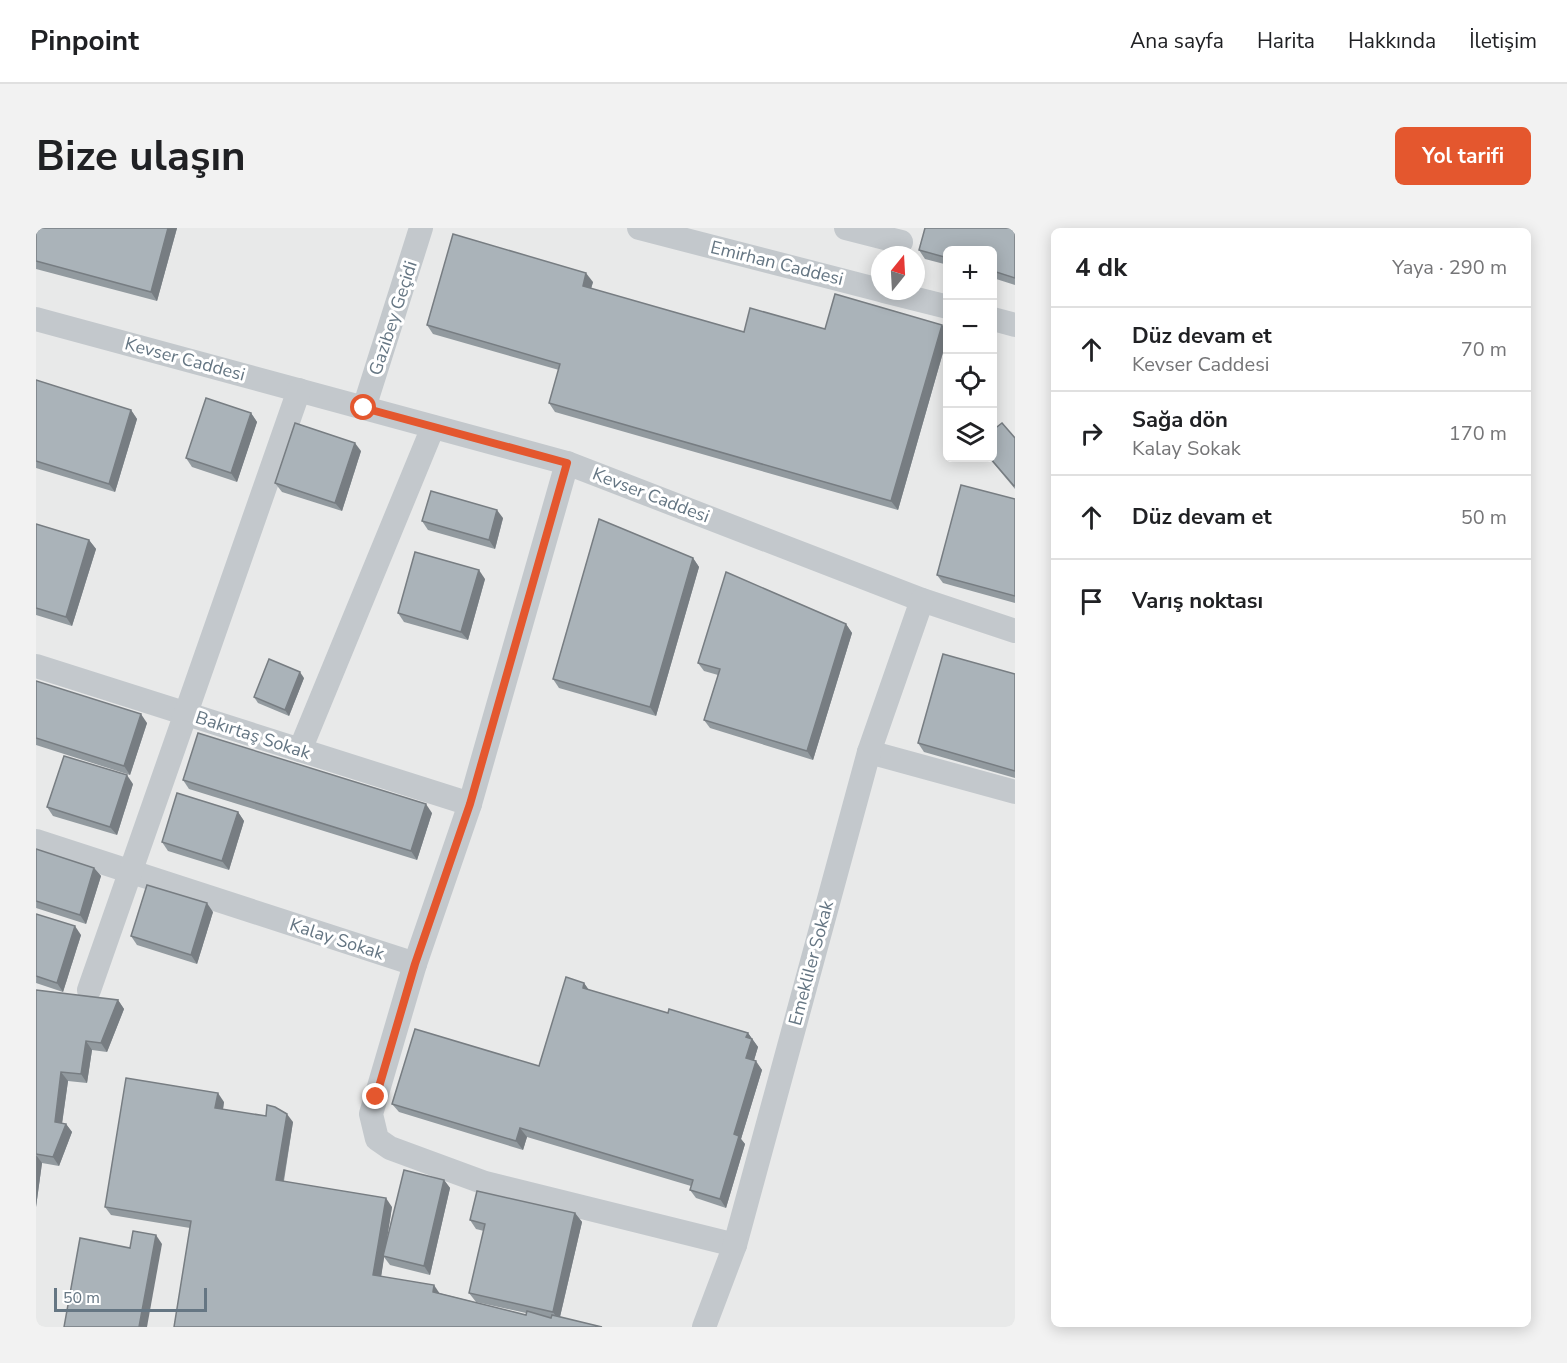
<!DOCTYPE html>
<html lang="tr">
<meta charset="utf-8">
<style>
body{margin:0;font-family:"Nunito Sans",sans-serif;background:#f2f2f2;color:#202124}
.controls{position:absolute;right:18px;top:18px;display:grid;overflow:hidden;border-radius:9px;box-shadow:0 3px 15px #0003}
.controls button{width:54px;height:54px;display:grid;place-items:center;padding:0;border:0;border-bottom:2px solid #e0e0e0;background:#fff;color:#202124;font:30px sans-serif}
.compass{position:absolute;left:835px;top:18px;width:54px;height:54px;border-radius:50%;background:#fff;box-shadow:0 3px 15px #0003;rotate:18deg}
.scale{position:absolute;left:18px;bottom:15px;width:153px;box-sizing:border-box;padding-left:6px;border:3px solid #657683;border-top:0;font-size:16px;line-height:21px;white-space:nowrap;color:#657683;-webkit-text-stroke:4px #fff;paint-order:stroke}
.stop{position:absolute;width:18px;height:18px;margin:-14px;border:4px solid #e4572e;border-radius:50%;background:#fff}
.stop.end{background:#e4572e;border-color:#fff;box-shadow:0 2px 6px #0008}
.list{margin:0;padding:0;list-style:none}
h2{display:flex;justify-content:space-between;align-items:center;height:78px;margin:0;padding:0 24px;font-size:26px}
h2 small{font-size:20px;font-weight:400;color:#757577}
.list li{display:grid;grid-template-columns:39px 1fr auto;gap:18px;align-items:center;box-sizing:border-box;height:84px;padding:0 24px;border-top:2px solid #e0e0e0}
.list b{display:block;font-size:22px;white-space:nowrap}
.list p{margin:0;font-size:20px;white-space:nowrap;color:#757577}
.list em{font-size:20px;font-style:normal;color:#757577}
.icon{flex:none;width:33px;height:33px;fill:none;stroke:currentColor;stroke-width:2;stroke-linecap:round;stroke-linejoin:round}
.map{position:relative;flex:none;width:979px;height:1099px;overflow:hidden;border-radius:9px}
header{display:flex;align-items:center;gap:36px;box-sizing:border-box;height:84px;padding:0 30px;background:#fff;border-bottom:2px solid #e0e0e0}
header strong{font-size:28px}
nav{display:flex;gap:33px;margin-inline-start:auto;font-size:21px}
.intro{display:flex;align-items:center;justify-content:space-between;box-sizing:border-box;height:144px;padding:0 36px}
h1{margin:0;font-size:42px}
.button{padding:15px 27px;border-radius:9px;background:#e4572e;color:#fff;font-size:21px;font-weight:700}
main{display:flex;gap:36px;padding:0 36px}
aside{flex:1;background:#fff;border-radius:9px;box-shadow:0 3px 15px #0003}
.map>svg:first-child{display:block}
.built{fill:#e8e9e9;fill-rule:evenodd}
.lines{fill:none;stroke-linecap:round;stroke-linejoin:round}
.street{stroke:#c3c8cc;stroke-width:24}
.wall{fill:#929a9f}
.shaded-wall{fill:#777d82}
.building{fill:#aab3b9;stroke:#777d82;stroke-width:1.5}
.route{stroke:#e4572e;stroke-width:8}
.labels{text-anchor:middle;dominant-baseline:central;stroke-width:6;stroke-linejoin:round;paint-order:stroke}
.street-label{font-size:18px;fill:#657683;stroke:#fff}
</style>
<header>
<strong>Pinpoint</strong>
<nav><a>Ana sayfa</a><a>Harita</a><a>Hakkında</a><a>İletişim</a></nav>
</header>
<div class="intro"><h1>Bize ulaşın</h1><a class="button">Yol tarifi</a></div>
<main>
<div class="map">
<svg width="979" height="1099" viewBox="0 0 979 1099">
<rect width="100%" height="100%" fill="#fafaf8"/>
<path class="built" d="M0,0H979V1099H0ZM912,22H957V230H912ZM844,27H880V63H844Z"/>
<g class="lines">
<g class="street">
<polyline points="603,0 844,62"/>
<polyline points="810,0 865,14"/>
<polyline points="848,63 912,79"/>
<polyline points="0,91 531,235 886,372 979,403"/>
<polyline points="957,91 979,97"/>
<polyline points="328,180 385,0"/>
<polyline points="531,235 434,576 379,736 335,886 341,911 354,920 449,955 699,1017"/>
<polyline points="0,438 434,576"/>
<polyline points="264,522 397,199"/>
<polyline points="833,524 979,564"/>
<polyline points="0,613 379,736"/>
<polyline points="53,762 263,162"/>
<polyline points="668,1099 699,1017 833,524 886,372"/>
</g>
</g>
<g class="wall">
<polygon points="0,0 141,0 121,73 0,41"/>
<polygon points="979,0 979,57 957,50 957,22 912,22 912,37 889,31 883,22"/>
<polygon points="557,54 555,61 708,104 906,97 912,105 912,107 862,282 519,184 513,175 523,142 397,106 391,97"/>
<polygon points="0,152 95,182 101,191 79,264 0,240"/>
<polygon points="215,185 221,194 201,254 156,239 150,230"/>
<polygon points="979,210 979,261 953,230 957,230"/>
<polygon points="325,223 306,283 246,264 239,255"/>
<polygon points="979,271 979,375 907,355 901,347"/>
<polygon points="467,290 459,321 392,302 386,293"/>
<polygon points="0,296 53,312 60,321 36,398 0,387"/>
<polygon points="657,330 663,339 620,488 523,460 517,451"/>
<polygon points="449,351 432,412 368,394 362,385"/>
<polygon points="810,396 816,405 777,532 674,500 668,492 682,447 668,443 662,435"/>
<polygon points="979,446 979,550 888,524 882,515"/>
<polygon points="268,450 253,488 222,475 218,469"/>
<polygon points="0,453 111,495 94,547 0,517"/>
<polygon points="147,552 396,585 381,632 153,561"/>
<polygon points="97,556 81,607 17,588 11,579"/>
<polygon points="202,584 208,593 193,642 132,623 126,614"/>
<polygon points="0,621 58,640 65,648 50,696 0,680"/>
<polygon points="177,684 161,736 101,717 95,708"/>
<polygon points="0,686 45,707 27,764 0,755"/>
<polygon points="548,755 553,762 632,785 712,805 722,819 718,832 726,842 705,911 709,916 690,980 660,970 654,962 655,958 491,909 487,922 363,884 356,876 503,838"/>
<polygon points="0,762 82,772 88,781 71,824 56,822 51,855 32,853 26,895 30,896 36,904 23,938 6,935 0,979"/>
<polygon points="188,874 187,881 257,894 248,953 356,979 349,1021 408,952 414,960 394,1047 354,1037 348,1029 345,1048 403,1065 490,1087 490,1085 440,1074 433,1065 448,1003 440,1001 434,992 539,985 546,994 524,1089 566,1099 138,1099 154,1000 75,987 69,979"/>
</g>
<g class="shaded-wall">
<polygon points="132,0 141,0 121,73 115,64"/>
<polygon points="550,45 557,54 553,67 547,58"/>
<polygon points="906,97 912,105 912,107 862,282 855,273"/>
<polygon points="95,182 101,191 79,264 73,256"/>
<polygon points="215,185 221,194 201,254 195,245"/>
<polygon points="319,215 325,223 306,283 299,275"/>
<polygon points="461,282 467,290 459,321 453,312"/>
<polygon points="53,312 60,321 36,398 30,389"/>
<polygon points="657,330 663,339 620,488 614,479"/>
<polygon points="443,342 449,351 432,412 425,404"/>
<polygon points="810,396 816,405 777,532 771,523"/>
<polygon points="264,444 268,450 253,488 249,482"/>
<polygon points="105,486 111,495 94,547 88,538"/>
<polygon points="91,547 97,556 81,607 74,599"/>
<polygon points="390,576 396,585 381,632 375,623"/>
<polygon points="202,584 208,593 193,642 186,633"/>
<polygon points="58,640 65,648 50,696 44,687"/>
<polygon points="171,675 177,684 161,736 155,727"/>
<polygon points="39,698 45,707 27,764 21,755"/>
<polygon points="548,755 554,764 547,760"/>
<polygon points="82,772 88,781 71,824 65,815"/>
<polygon points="712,805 722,819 716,839 710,830 710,809"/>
<polygon points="50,813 56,822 51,855 45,846"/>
<polygon points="720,833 726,842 705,911 709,916 690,980 684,971 698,906"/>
<polygon points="25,844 32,853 25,903 19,894"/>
<polygon points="182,865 188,874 186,888 179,880"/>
<polygon points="251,886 257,894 246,961 240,952"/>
<polygon points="30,896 36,904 23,938 17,929"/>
<polygon points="484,900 491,909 487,922 480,913"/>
<polygon points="0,927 6,935 0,979"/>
<polygon points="408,952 414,960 394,1047 388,1038"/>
<polygon points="350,970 356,979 344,1056 337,1047"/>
<polygon points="539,985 546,994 523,1093 517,1084"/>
<polygon points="120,1007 126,1016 111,1099 103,1099"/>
<polygon points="398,1057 404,1066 397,1064"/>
</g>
<g class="building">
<polygon points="0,0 132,0 115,64 0,33"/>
<polygon points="889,0 979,0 979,50 957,43 957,22 912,22 912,30 883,22"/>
<polygon points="417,6 550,45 547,58 708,104 714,80 789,101 799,66 906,97 855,273 513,175 524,136 391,97"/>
<polygon points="0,152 95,182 73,256 0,233"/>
<polygon points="170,170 215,185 195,245 150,230"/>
<polygon points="259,195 319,215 299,275 239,255"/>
<polygon points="966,195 979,210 979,257 978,258 954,230 957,230 957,202"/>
<polygon points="925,257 979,271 979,368 901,347"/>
<polygon points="395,263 461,282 453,312 386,293"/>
<polygon points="563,291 657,330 614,479 517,451"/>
<polygon points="0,296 53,312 30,389 0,380"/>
<polygon points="379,324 443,342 425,404 362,385"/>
<polygon points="690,344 810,396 771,523 668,492 684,441 662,435"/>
<polygon points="907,426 979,446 979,543 882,515"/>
<polygon points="233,431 264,444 249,482 218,469"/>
<polygon points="0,453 105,486 88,538 0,510"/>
<polygon points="162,505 390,576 375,623 147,552"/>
<polygon points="28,528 91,547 74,599 11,579"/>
<polygon points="141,565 202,584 186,633 126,614"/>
<polygon points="0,621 58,640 44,687 0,673"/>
<polygon points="111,657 171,675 155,727 95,708"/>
<polygon points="0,686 39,698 21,755 0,748"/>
<polygon points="530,749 548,755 547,760 632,785 633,781 712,805 710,809 716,811 710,830 720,833 698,906 703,908 684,971 654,962 657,952 484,900 480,913 356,876 379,801 503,838"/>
<polygon points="0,762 82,772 65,815 50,813 45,846 25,844 19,894 30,896 17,929 0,926"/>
<polygon points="90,850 182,865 179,880 230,888 231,877 239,879 251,886 240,952 350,970 337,1047 398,1057 397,1064 490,1087 491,1083 515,1090 516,1087 566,1099 138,1099 155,993 69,979"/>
<polygon points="368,942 408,952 388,1038 347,1028"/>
<polygon points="441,963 539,985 517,1084 433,1065 449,996 434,992"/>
<polygon points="97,1003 120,1007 103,1099 28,1099 44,1010 94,1020"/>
</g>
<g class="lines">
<polyline class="route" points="328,180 531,235 434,576 379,736 340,869"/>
</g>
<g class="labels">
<g class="street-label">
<text transform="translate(741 35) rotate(14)">Emirhan Caddesi</text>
<text transform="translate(357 90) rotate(-72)">Gazibey Geçidi</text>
<text transform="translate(149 131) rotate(15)">Kevser Caddesi</text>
<text transform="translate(615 267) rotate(21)">Kevser Caddesi</text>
<text transform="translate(217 507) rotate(18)">Bakırtaş Sokak</text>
<text transform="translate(301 711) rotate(18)">Kalay Sokak</text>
<text transform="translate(775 735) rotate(-75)">Emekliler Sokak</text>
</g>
</g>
</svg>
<div class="controls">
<button>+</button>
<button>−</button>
<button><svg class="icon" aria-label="locate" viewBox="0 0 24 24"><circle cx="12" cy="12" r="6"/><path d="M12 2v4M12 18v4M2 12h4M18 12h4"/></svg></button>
<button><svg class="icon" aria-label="layers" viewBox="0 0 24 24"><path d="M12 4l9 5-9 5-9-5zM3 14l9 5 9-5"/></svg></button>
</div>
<svg class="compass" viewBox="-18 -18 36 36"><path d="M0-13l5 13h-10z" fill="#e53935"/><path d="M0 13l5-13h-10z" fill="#757577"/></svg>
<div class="scale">50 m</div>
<div class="stop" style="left:328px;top:180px"></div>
<div class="stop end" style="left:340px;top:869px"></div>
</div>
<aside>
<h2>4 dk<small>Yaya · 290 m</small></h2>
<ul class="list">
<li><svg class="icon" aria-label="ahead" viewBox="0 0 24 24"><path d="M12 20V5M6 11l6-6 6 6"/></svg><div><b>Düz devam et</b><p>Kevser Caddesi</p></div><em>70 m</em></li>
<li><svg class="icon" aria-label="right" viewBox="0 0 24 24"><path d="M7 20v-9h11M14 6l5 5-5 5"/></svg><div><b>Sağa dön</b><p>Kalay Sokak</p></div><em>170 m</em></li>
<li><svg class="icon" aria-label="ahead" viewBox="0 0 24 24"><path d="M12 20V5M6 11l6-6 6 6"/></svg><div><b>Düz devam et</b></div><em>50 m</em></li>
<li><svg class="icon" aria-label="arrive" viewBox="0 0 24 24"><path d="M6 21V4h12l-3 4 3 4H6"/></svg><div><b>Varış noktası</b></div></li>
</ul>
</aside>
</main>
